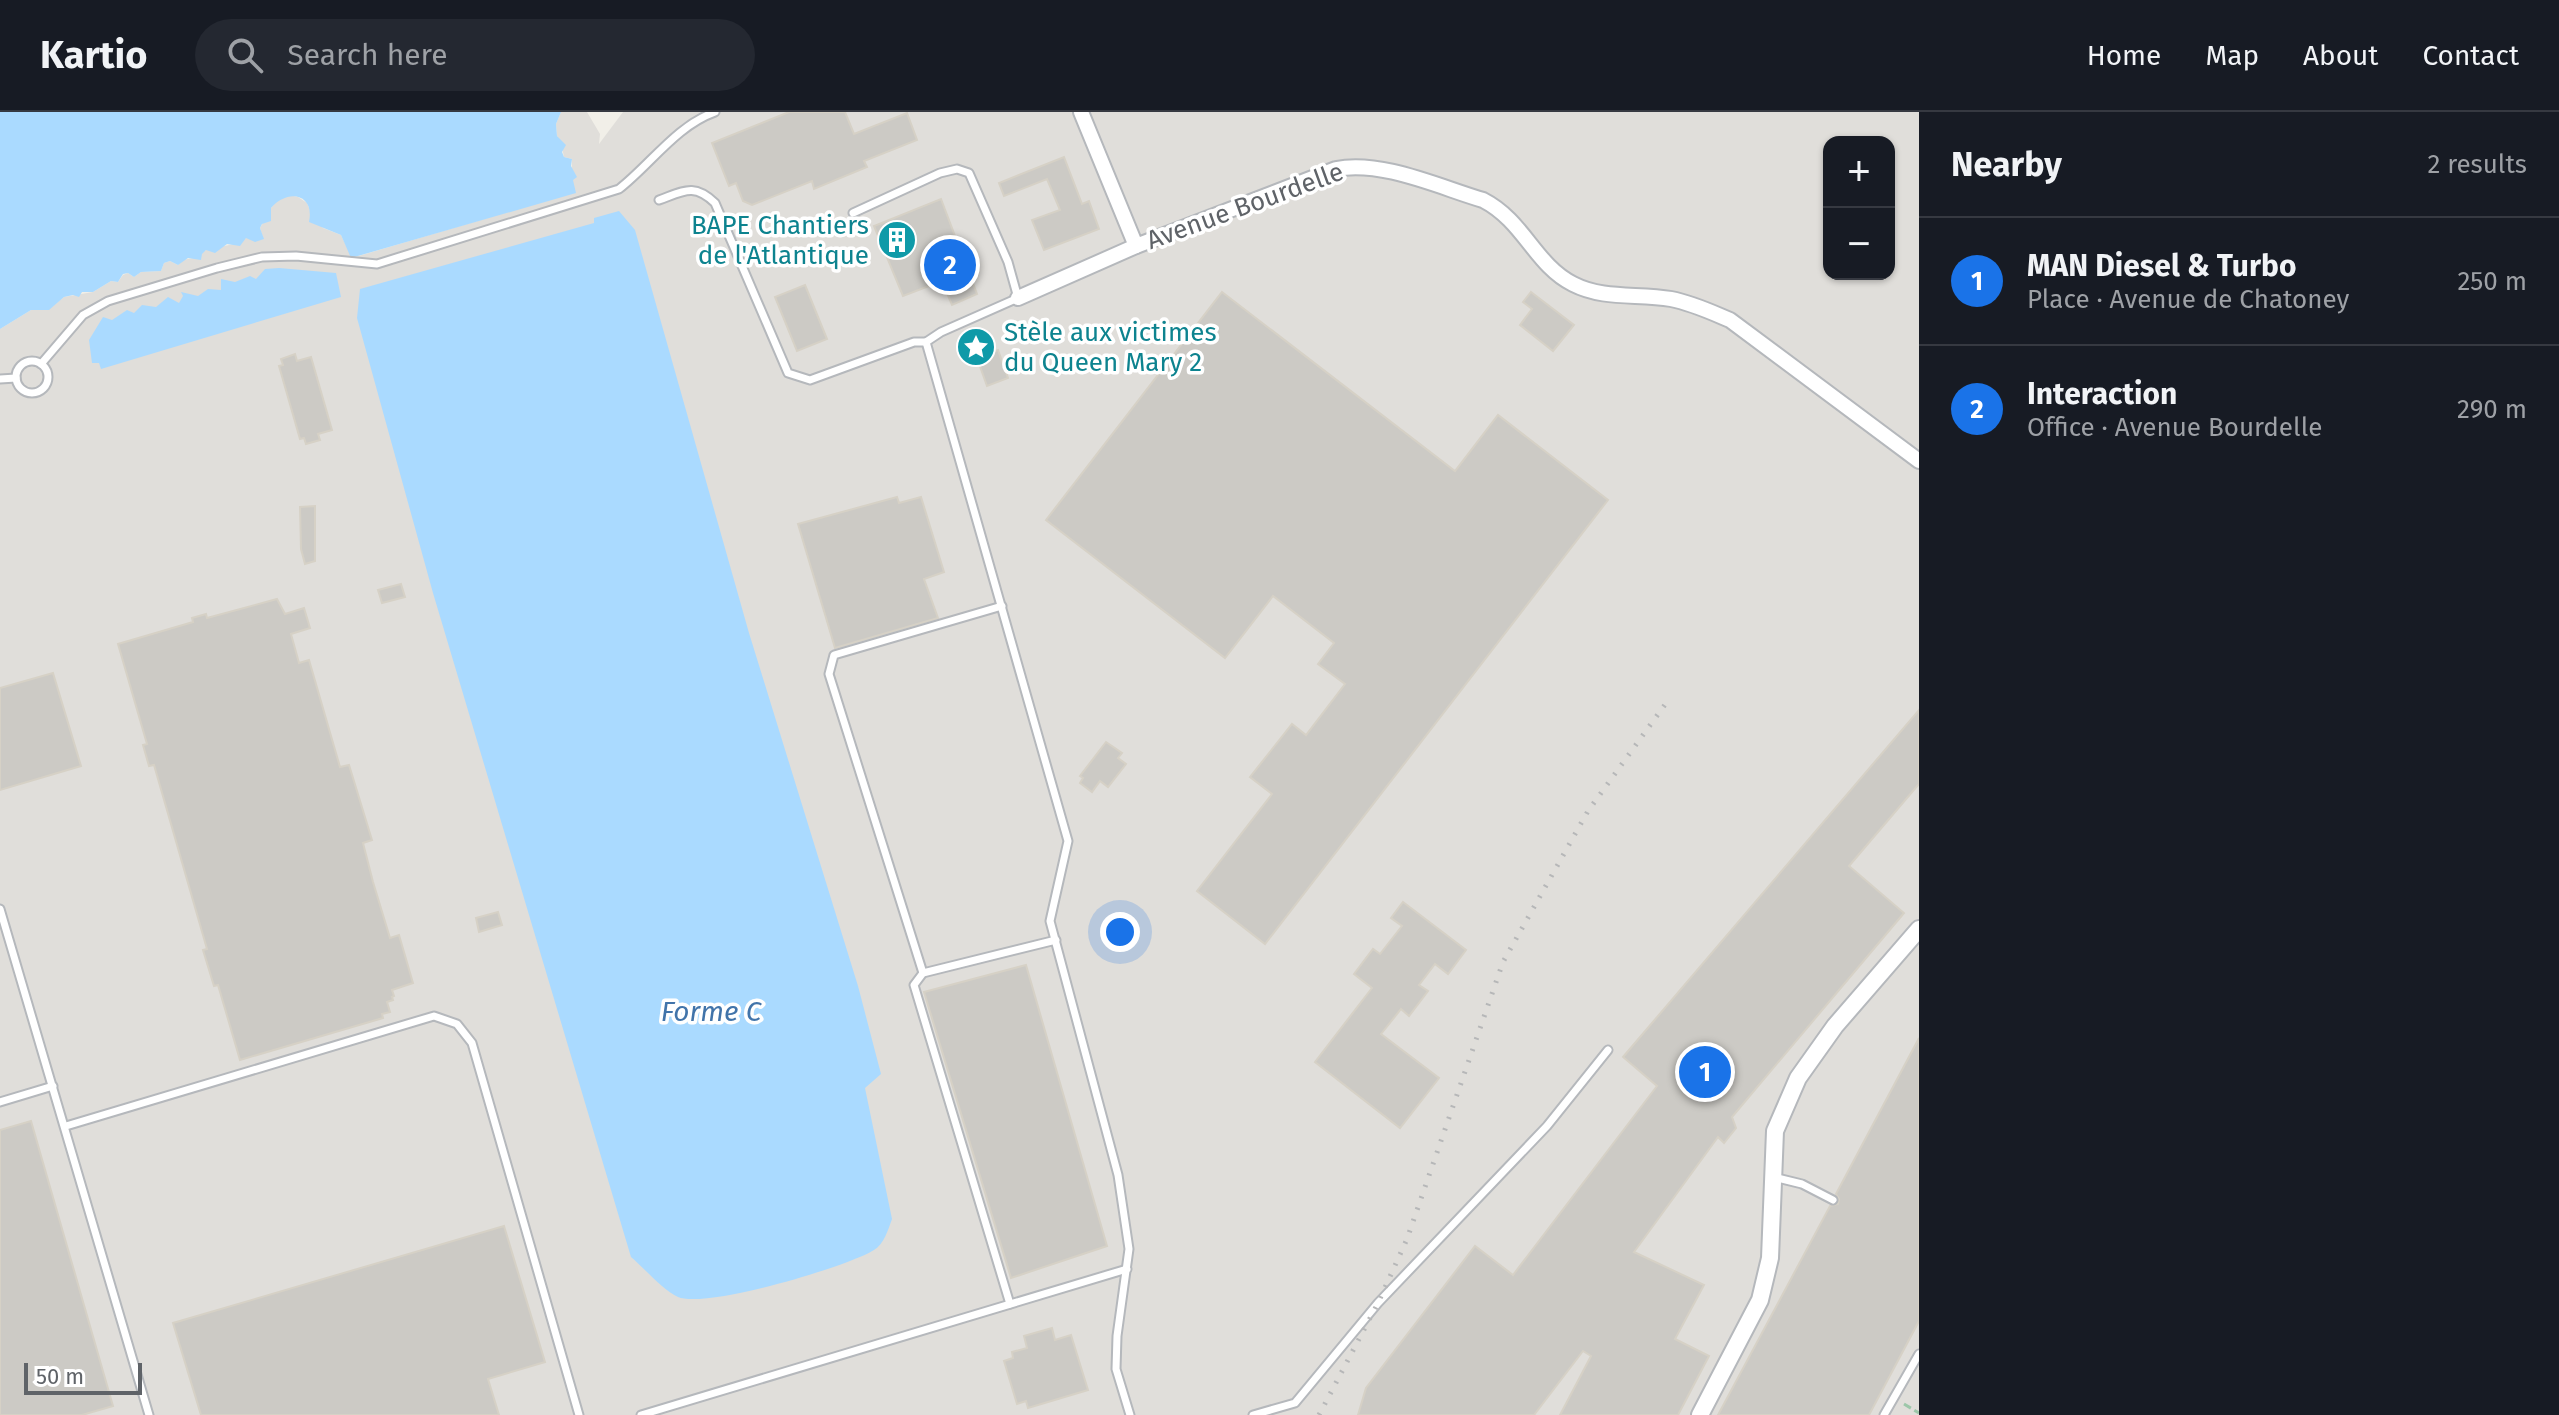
<!DOCTYPE html>
<meta charset="utf-8">
<style>
body{margin:0;font-family:"Fira Sans",sans-serif;background:#242831;color:#f1f3f6}
.controls{position:absolute;right:24px;top:24px;display:grid;overflow:hidden;border-radius:16px;box-shadow:0 2px 6px #0004}
.controls button{width:72px;height:72px;display:grid;place-items:center;padding:0;border:0;border-bottom:2px solid #363941;background:#171b24;color:#f1f3f6;font:40px sans-serif}
.scale{position:absolute;left:24px;bottom:20px;width:118px;box-sizing:border-box;padding-left:8px;border:4px solid #5f6368;border-top:0;font-size:22px;line-height:28px;white-space:nowrap;color:#5f6368;-webkit-text-stroke:6px #fff;paint-order:stroke}
.you{position:absolute;left:1120px;top:820px;width:28px;height:28px;margin:-20px;border:6px solid #fff;border-radius:50%;background:#1a73e8;box-shadow:0 0 0 12px #1a73e833}
.badge{display:grid;place-items:center;width:52px;height:52px;border-radius:50%;background:#1a73e8;color:#fff;font-size:26px;font-weight:700}
.pin{position:absolute;translate:-50% -50%;border:4px solid #fff;box-shadow:0 2px 8px #0006}
.list{margin:0;padding:0;list-style:none}
h2{display:flex;justify-content:space-between;align-items:center;height:104px;margin:0;padding:0 32px;font-size:34px}
h2 small{font-size:26px;font-weight:400;color:#9ea1a6}
.list li{display:grid;grid-template-columns:52px 1fr auto;gap:24px;align-items:center;box-sizing:border-box;height:128px;padding:0 32px;border-top:2px solid #363941}
.list b{display:block;font-size:30px;white-space:nowrap}
.list p{margin:0;font-size:26px;white-space:nowrap;color:#9ea1a6}
.list em{font-size:26px;font-style:normal;color:#9ea1a6}
.icon{flex:none;width:44px;height:44px;fill:none;stroke:currentColor;stroke-width:2;stroke-linecap:round;stroke-linejoin:round}
.map{position:relative;flex:none;width:1919px;height:1303px;overflow:hidden}
header{display:flex;align-items:center;gap:48px;box-sizing:border-box;height:112px;padding:0 40px;background:#171b24;border-bottom:2px solid #363941}
header strong{font-size:38px}
nav{display:flex;gap:44px;margin-inline-start:auto;font-size:28px}
.search{width:560px;height:72px;background:#242831;display:flex;align-items:center;gap:20px;box-sizing:border-box;padding:0 28px;border-radius:44px;color:#9ea1a6;font-size:30px}
main{display:flex}
aside{flex:1;background:#171b24}
.map>svg:first-child{display:block}
.industrial{fill:#e0deda;fill-rule:evenodd}
.water{fill:#aadaff}
.building{fill:#cccac5;stroke:#d6d1c6;stroke-width:2}
.lines{fill:none;stroke-linecap:round;stroke-linejoin:round}
.service-casing{stroke:#b5b8bc;stroke-width:11}
.minor-casing{stroke:#b5b8bc;stroke-width:18}
.tertiary-casing{stroke:#b5b8bc;stroke-width:20}
.path{stroke:#9cc7a9;stroke-width:3;stroke-dasharray:8 4;stroke-linecap:butt}
.service{stroke:#fff;stroke-width:7}
.minor{stroke:#fff;stroke-width:14}
.tertiary{stroke:#fff;stroke-width:16}
.rail{stroke:#b6b7b8;stroke-width:5;stroke-dasharray:2 10;stroke-linecap:butt}
.labels{text-anchor:middle;dominant-baseline:central;stroke-width:7;stroke-linejoin:round;paint-order:stroke}
.street-label{font-size:26px;fill:#5f6368;stroke:#fff}
.culture-label{font-size:26px;fill:#0d838f;stroke:#fff;text-anchor:end}
.water-label{font-size:28px;font-style:italic;fill:#4174aa;stroke:#fff}
</style>
<header>
<strong>Kartio</strong>
<div class="search"><svg class="icon" aria-label="search" viewBox="0 0 24 24"><circle cx="10" cy="10" r="6"/><path d="M15 15l6 6"/></svg>Search here</div>
<nav><a>Home</a><a>Map</a><a>About</a><a>Contact</a></nav>
</header>
<main>
<div class="map">
<svg width="1919" height="1303" viewBox="0 0 1919 1303">
<rect width="100%" height="100%" fill="#f1efe8"/>
<path class="industrial" d="M561,0H587L600,22L599,32L623,0H1919V1303H0V217L31,198L49,197L64,185L93,180L111,169L118,170L123,163L128,161L134,165L141,160L161,159L164,151L170,149L178,153L182,148L194,146L206,138L234,132L246,126H263L260,116L271,96L279,86L289,83L298,85L307,91L311,101L323,116L341,123L352,146L575,80L572,73V47L564,45L561,30L557,24L556,12ZM1829,30H1889V162H1829Z"/>
<g class="water">
<path d="M0,0H561L556,12L557,24L566,33L562,40L564,45L572,47L571,54L577,65L573,68L576,81L351,146L341,123L309,110C315,82 288,76 271,96V109L262,112L260,116L264,127L255,130L246,126L240,134L227,132L215,141L206,138L202,142L201,148L188,146L178,153L170,149L164,151L161,159L141,160L134,165L128,161L123,162L118,170L111,169L93,180H82L79,185L73,183L64,185L49,198H31L0,217Z"/>
<path d="M619,99L635,118L749,521L858,874L881,962L865,976L892,1107C888,1118 884,1132 874,1138C847,1155 705,1197 678,1185C664,1179 643,1155 631,1145L433,481L357,206L360,177L594,111V106Z"/>
<polygon points="279,156 336,161 341,185 101,257 99,251 92,251 89,228 103,205 112,208 127,198 134,201 142,193 156,195 168,185 179,191 183,184 181,180 198,184 208,177 221,178 221,167 235,170 250,164 256,167 265,157"/>
</g>
<g class="building">
<polygon points="789,0 845,0 854,22 907,1 917,28 864,49 867,55 814,77 812,69 752,93 743,89 736,71 729,74 712,31"/>
<polygon points="1064,45 1082,92 1089,89 1099,117 1044,138 1032,108 1060,98 1047,67 1004,84 999,71"/>
<polygon points="941,87 977,182 952,193 942,169 903,184 874,114"/>
<polygon points="805,173 827,227 797,239 775,185"/>
<polygon points="1222,180 1455,359 1498,303 1608,388 1265,832 1197,779 1272,682 1250,665 1292,612 1306,623 1345,572 1318,552 1334,531 1273,484 1225,546 1046,408"/>
<polygon points="1531,180 1574,213 1553,239 1520,213 1532,197 1523,190"/>
<polygon points="998,238 1008,266 987,274 977,246"/>
<polygon points="295,242 297,249 311,245 332,318 318,322 320,328 306,332 304,326 300,327 279,254 283,253 281,247"/>
<polygon points="897,385 899,391 921,385 944,460 924,467 938,506 835,536 798,412"/>
<polygon points="315,394 315,449 305,452 301,437 300,395"/>
<polygon points="401,472 405,485 382,491 378,478"/>
<polygon points="277,487 285,502 304,496 310,516 291,522 299,551 309,548 340,655 349,653 372,728 363,731 373,770 390,826 399,823 413,871 392,878 394,884 392,885 393,888 387,890 390,900 382,902 383,906 240,948 218,873 214,874 203,838 207,837 154,653 149,654 143,633 147,632 118,532 193,510 192,506 206,502 207,506"/>
<polygon points="53,561 81,654 0,678 0,576"/>
<polygon points="1919,598 1919,672 1849,754 1904,801 1732,1005 1736,1016 1724,1031 1718,1025 1634,1140 1704,1173 1675,1227 1709,1244 1678,1303 1560,1303 1591,1244 1583,1239 1534,1303 1358,1303 1366,1276 1475,1134 1513,1163 1657,974 1623,945"/>
<polygon points="1106,630 1122,641 1118,646 1126,652 1108,675 1100,669 1092,680 1080,671 1083,666 1080,664"/>
<polygon points="1403,790 1466,838 1448,862 1435,852 1419,873 1428,879 1409,904 1401,897 1381,922 1439,966 1400,1016 1315,950 1372,876 1354,862 1373,837 1380,842 1402,814 1391,806"/>
<polygon points="498,800 502,813 479,820 476,806"/>
<polygon points="1026,853 1107,1134 1011,1166 924,880"/>
<polygon points="1919,926 1919,1209 1869,1303 1718,1303 1830,1094 1838,1092 1839,1087 1836,1082"/>
<polygon points="31,1009 113,1294 82,1303 0,1303 0,1018"/>
<polygon points="504,1114 545,1250 488,1267 499,1303 201,1303 173,1211"/>
<polygon points="1052,1216 1055,1228 1071,1223 1088,1278 1028,1296 1026,1289 1017,1292 1004,1249 1013,1246 1012,1240 1027,1236 1024,1224"/>
</g>
<g class="lines">
<defs>
<g id="service">
<path d="M659,88C684,79 694,71 715,91L788,261L810,268L914,230H926"/>
<polyline points="853,101 940,61 957,57 969,61 1008,150 1018,186 941,220 926,230 1068,729 1050,809 1118,1063 1129,1137 1117,1224 1116,1257 1130,1303"/>
<circle cx="32" cy="265" r="16"/>
<path d="M41,252L83,203L108,189L217,156L262,145L296,144L377,152L619,77C651,52 676,14 715,0"/>
<polyline points="0,267 16,266"/>
<polyline points="0,797 149,1303"/>
<polyline points="923,861 829,562 834,543 1002,494"/>
<polyline points="0,990 53,974"/>
<polyline points="66,1014 434,904 457,912 472,931 579,1303"/>
<polyline points="1773,1065 1802,1072 1833,1088"/>
<polyline points="1010,1192 914,873 923,861 1056,828"/>
<polyline points="641,1303 1127,1157"/>
<polyline points="1253,1303 1295,1291 1378,1191 1547,1014 1608,938"/>
<polyline points="1884,1303 1919,1242"/>
</g>
<g id="minor">
<polyline points="1081,0 1136,134"/>
<path d="M1018,186L1136,134L1336,57C1382,48 1439,75 1483,88C1524,109 1535,153 1573,172C1604,188 1638,181 1671,187C1692,191 1711,200 1730,208L1919,349"/>
</g>
<polyline id="tertiary" points="1700,1303 1760,1188 1770,1146 1775,1019 1798,966 1835,914 1919,817"/>
</defs>
<use href="#service" class="service-casing"/>
<use href="#minor" class="minor-casing"/>
<use href="#tertiary" class="tertiary-casing"/>
<polyline class="path" points="1904,1292 1919,1301"/>
<use href="#service" class="service"/>
<use href="#minor" class="minor"/>
<use href="#tertiary" class="tertiary"/>
<polyline class="rail" points="1319,1303 1378,1191 1407,1127 1503,850 1588,699 1669,587"/>
</g>
<defs>
<symbol id="building-disc" viewBox="-11 -11 22 22"><circle r="9.5" fill="#0f9aa8" stroke="#fff"/><path d="M-4-6H4V6H1V3H-1V6H-4ZM-2.5-4.3h1.7v1.8h-1.7ZM.8-4.3h1.7v1.8H.8ZM-2.5-1h1.7V.8h-1.7ZM.8-1h1.7V.8H.8Z" fill="#fff"/></symbol>
<symbol id="sight-disc" viewBox="-11 -11 22 22"><circle r="9.5" fill="#0f9aa8" stroke="#fff"/><path d="M0-6L1.8-2.2L6-1.7L2.9 1.2L3.7 5.4L0 3.3L-3.7 5.4L-2.9 1.2L-6-1.7L-1.8-2.2Z" fill="#fff"/></symbol>
</defs>
<g fill-rule="evenodd">
<use href="#building-disc" x="875" y="106" width="44" height="44"/>
<use href="#sight-disc" x="954" y="213" width="44" height="44"/>
</g>
<g class="labels">
<g class="street-label">
<text transform="translate(1245 94) rotate(-20)">Avenue Bourdelle</text>
</g>
<g class="culture-label">
<text x="869" y="113">BAPE Chantiers<tspan x="869" dy="30">de l'Atlantique</tspan></text>
<text x="1004" y="220" text-anchor="start">Stèle aux victimes<tspan x="1004" dy="30">du Queen Mary 2</tspan></text>
</g>
<g class="water-label">
<text x="711" y="899">Forme C</text>
</g>
</g>
</svg>
<div class="controls">
<button>+</button>
<button>−</button>
</div>
<div class="scale">50 m</div>
<div class="you"></div>
<div class="pin badge" style="left:1705px;top:960px">1</div>
<div class="pin badge" style="left:950px;top:153px">2</div>
</div>
<aside>
<h2>Nearby<small>2 results</small></h2>
<ul class="list">
<li><span class="badge">1</span><div><b>MAN Diesel &amp; Turbo</b><p>Place · Avenue de Chatoney</p></div><em>250 m</em></li>
<li><span class="badge">2</span><div><b>Interaction</b><p>Office · Avenue Bourdelle</p></div><em>290 m</em></li>
</ul>
</aside>
</main>
